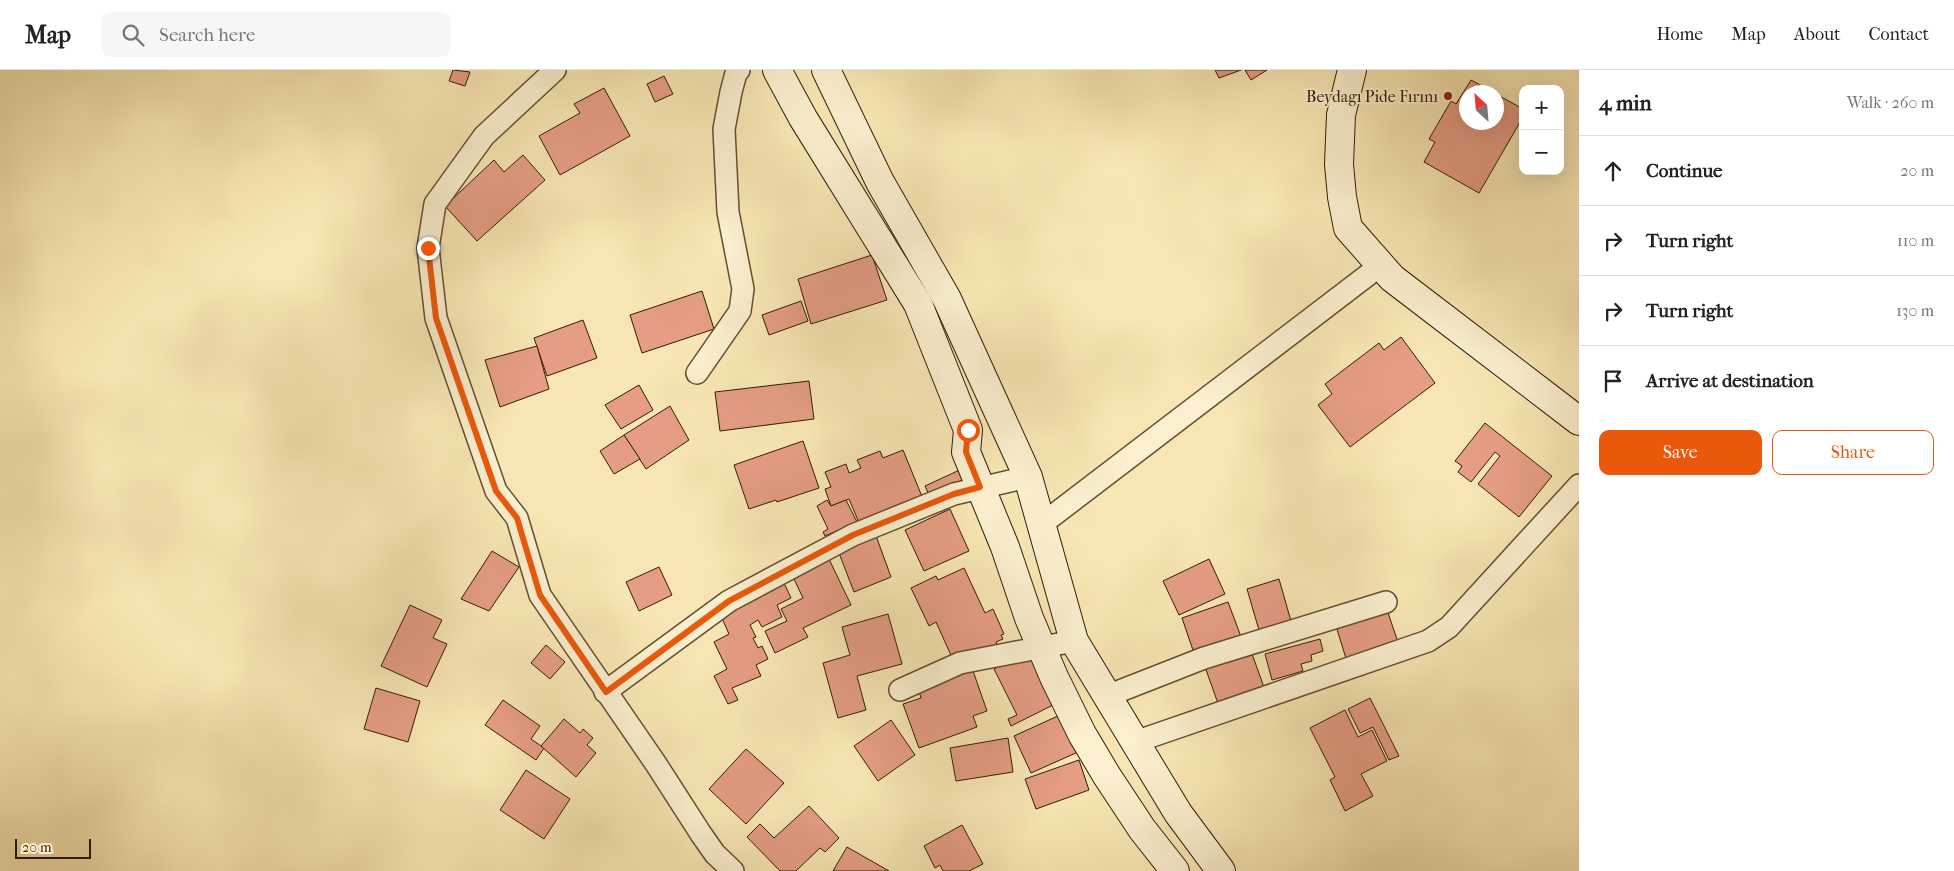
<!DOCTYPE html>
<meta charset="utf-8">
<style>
body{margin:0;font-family:"IM FELL French Canon",serif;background:#f6f6f6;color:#222}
.controls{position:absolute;right:15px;top:15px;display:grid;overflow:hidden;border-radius:10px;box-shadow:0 5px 20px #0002}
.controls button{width:45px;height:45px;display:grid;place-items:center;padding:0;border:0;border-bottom:1px solid #e0e0e0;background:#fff;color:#222;font:25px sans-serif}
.compass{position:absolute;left:1459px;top:15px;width:45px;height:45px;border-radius:50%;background:#fff;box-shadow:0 5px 20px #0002;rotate:334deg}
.scale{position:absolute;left:15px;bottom:12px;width:76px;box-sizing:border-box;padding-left:5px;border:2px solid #321c05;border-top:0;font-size:14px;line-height:18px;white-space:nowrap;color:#321c05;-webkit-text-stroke:4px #faefce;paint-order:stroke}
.stop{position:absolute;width:15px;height:15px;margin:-11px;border:4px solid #ea580c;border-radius:50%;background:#fff}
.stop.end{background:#ea580c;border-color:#fff;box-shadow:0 1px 5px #0008}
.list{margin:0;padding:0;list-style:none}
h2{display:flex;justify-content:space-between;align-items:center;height:65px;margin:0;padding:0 20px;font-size:21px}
h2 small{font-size:16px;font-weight:400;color:#767676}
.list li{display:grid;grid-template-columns:32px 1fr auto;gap:15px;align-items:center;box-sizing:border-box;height:70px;padding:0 20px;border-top:1px solid #e0e0e0}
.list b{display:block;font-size:19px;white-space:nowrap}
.list em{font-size:16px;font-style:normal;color:#767676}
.actions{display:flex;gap:10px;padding:15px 20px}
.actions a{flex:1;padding:11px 0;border:1px solid #ea580c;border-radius:10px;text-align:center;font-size:18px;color:#ea580c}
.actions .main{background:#ea580c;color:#fff}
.icon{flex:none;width:28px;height:28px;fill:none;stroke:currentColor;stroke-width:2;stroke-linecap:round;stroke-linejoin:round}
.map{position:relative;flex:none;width:1579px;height:801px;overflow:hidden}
header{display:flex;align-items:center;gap:30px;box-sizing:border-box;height:70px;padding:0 25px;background:#fff;border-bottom:1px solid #e0e0e0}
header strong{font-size:24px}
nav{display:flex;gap:28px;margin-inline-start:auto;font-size:18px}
.search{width:350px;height:45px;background:#f6f6f6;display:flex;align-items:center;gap:12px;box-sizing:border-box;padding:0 18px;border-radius:10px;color:#767676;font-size:19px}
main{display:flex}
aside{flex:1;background:#fff}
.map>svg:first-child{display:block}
.building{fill:#e59d83;stroke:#321c05}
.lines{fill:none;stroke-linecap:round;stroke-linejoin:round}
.street-casing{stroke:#634e30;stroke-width:24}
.secondary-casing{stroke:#321c05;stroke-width:30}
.street{stroke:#faefce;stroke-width:21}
.secondary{stroke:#faefce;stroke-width:28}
.route{stroke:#ea580c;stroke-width:6}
.poi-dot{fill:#8f2418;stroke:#faefce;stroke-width:2}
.labels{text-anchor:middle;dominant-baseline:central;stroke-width:4;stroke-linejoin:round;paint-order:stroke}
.poi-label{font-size:16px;fill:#321c05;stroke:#faefce;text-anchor:end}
</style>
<header>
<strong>Map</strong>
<div class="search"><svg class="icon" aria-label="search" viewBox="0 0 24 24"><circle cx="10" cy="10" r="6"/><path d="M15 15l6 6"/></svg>Search here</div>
<nav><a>Home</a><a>Map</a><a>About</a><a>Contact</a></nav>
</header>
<main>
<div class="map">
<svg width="1579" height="801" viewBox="0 0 1579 801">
<rect width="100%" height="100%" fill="#f7e6b3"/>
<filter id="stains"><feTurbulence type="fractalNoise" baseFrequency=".004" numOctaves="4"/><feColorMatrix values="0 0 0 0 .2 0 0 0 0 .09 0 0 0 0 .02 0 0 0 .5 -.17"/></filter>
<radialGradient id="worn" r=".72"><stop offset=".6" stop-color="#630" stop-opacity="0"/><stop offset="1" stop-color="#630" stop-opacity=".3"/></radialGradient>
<g class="building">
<polygon points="453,0 470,2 465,16 449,11"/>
<polygon points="1215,0 1241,0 1219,8"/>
<polygon points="1245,0 1267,0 1251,10"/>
<polygon points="664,6 673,24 655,32 647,14"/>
<polygon points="1471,10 1493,22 1466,22 1466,52 1496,52 1496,24 1523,39 1523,47 1479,123 1424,92 1435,72 1429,69 1451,31 1456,34"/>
<polygon points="604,18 630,66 560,105 539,66 580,43 574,34"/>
<polygon points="523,85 545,110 477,171 445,136 494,90 504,102"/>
<polygon points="872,185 887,230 811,254 798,209"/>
<polygon points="702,221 714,259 642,283 630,245"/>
<polygon points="801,231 808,251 769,265 762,245"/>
<polygon points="583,250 597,288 547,306 534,268"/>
<polygon points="1401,267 1435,313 1350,377 1318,335 1332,324 1325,314 1379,273 1384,280"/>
<polygon points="537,276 549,319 500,337 485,290"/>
<polygon points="809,311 814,349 720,361 715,322"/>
<polygon points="639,315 653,340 621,359 605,335"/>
<polygon points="670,336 689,370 646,399 624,365"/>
<polygon points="1485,353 1552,406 1519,447 1478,414 1500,386 1495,382 1471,412 1458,402 1462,396 1455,391"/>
<polygon points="624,365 640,389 614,404 600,381"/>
<polygon points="803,371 819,418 777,432 776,430 749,439 734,395"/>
<polygon points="903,380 923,429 860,455 849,429 831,436 825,419 831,417 825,402 846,394 849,403 861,398 857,390 880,381 883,388"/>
<polygon points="964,398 971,410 930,427 925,416"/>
<polygon points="827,430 831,436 846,430 857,452 825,466 823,462 828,459 817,436"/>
<polygon points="950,439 969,481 924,501 905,460"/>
<polygon points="875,463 891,507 854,522 837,478"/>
<polygon points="492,481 519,497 489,541 461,529"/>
<polygon points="829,489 851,535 803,558 808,567 775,583 765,561 787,551 781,539 803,528 793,507"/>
<polygon points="1209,489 1225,524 1179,545 1163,511"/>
<polygon points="659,497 672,525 639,541 626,512"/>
<polygon points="964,498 985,543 993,539 1004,564 1001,565 1003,569 996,572 998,577 954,592 936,552 929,556 911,518 936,506 938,510"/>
<polygon points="1279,509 1293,558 1261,567 1247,519"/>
<polygon points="784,513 791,528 777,535 782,547 762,557 758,550 750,555 756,567 753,568 758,578 762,576 768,589 756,595 761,606 732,618 738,630 728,634 714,606 727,599 714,572 729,564 720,544"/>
<polygon points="1228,532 1243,572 1196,589 1182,548"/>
<polygon points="410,535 442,550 433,568 447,574 427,617 381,596"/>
<polygon points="1387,540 1400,578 1348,595 1336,556"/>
<polygon points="888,544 902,594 857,606 866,640 838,648 823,593 850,585 842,557"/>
<polygon points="1320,569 1323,581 1311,585 1312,591 1301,594 1303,601 1272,610 1265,584"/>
<polygon points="546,575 565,592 550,609 531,593"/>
<polygon points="1029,581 1055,634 1011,656 1008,649 1017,645 994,599"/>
<polygon points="1251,581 1266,623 1220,639 1205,597"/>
<polygon points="972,598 987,641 973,646 977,657 919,678 903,634 921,628 918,618"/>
<polygon points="376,618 420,631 408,672 364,659"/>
<polygon points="1370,628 1399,686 1389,690 1373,657 1360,663 1348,639"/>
<polygon points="503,630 540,656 531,669 544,678 536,690 485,655"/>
<polygon points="1345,640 1358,667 1372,660 1387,691 1361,704 1373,726 1345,741 1330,710 1335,707 1310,658"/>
<polygon points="1060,645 1078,682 1031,703 1014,666"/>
<polygon points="564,649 580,663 583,659 593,668 587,675 596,683 576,707 541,676"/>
<polygon points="891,650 915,685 878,711 854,676"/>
<polygon points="1008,668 1013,702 956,711 950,678"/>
<polygon points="746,679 784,713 746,754 709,719"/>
<polygon points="1079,690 1089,720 1036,739 1025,709"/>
<polygon points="526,700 570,729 544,769 500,740"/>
<polygon points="809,736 839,768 825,782 820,778 796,801 780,801 747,767 760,754 774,768"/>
<polygon points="962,755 983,794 969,801 943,801 940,795 935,798 924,776"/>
<polygon points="847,777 889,801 833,801"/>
</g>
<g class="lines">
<defs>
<g id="street">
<polyline points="555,0 484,66 435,134 428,178 436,248 496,421 517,448 540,525 656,694 701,764 715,784 733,801"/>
<polyline points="697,303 740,241 743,219 728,142 724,59 731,22 736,3 739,0"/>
<polyline points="1042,454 1381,195"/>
<polyline points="900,620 960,593 1074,571"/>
<polyline points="605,622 729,531 853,465 954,424 1028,407"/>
<polyline points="1107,626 1204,588 1386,532"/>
<polyline points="1135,672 1428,571 1449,557 1579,415"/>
</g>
<g id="secondary">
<polyline points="777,0 803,48 918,234 968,360 966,382 1005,477 1029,548 1054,607 1082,664 1107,706 1142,759 1175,801"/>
<polyline points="826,0 880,112 947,229 1028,407 1074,571 1178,743 1221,801"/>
<polyline points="1352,0 1341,45 1339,94 1342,127 1348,158 1392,208 1579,351"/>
</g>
</defs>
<use href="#street" class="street-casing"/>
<use href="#secondary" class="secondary-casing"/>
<use href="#street" class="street"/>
<use href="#secondary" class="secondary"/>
</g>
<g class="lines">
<polyline class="route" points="428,178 436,248 496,421 517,448 540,525 606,622 729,531 853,465 954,424 980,417 966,382 968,360"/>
</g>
<circle class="poi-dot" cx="1448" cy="26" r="5"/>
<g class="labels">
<g class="poi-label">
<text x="1438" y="26">Beydagı Pide Fırını</text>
</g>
</g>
<rect width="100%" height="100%" filter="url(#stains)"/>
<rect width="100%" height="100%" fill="url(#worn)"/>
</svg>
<div class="controls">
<button>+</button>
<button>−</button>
</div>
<svg class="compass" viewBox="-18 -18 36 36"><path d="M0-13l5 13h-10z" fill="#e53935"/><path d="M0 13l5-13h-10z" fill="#767676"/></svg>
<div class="scale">20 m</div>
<div class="stop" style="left:968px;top:360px"></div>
<div class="stop end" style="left:428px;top:178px"></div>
</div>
<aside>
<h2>4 min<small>Walk · 260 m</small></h2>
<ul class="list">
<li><svg class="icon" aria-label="ahead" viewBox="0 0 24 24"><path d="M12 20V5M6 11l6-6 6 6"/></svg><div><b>Continue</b></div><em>20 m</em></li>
<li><svg class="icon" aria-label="right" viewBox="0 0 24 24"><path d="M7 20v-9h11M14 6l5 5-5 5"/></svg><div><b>Turn right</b></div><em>110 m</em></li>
<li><svg class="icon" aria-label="right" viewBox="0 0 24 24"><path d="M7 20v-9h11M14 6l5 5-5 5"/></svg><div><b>Turn right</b></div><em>130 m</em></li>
<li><svg class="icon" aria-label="arrive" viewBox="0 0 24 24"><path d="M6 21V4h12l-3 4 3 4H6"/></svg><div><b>Arrive at destination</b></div></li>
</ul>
<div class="actions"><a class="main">Save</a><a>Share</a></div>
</aside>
</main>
